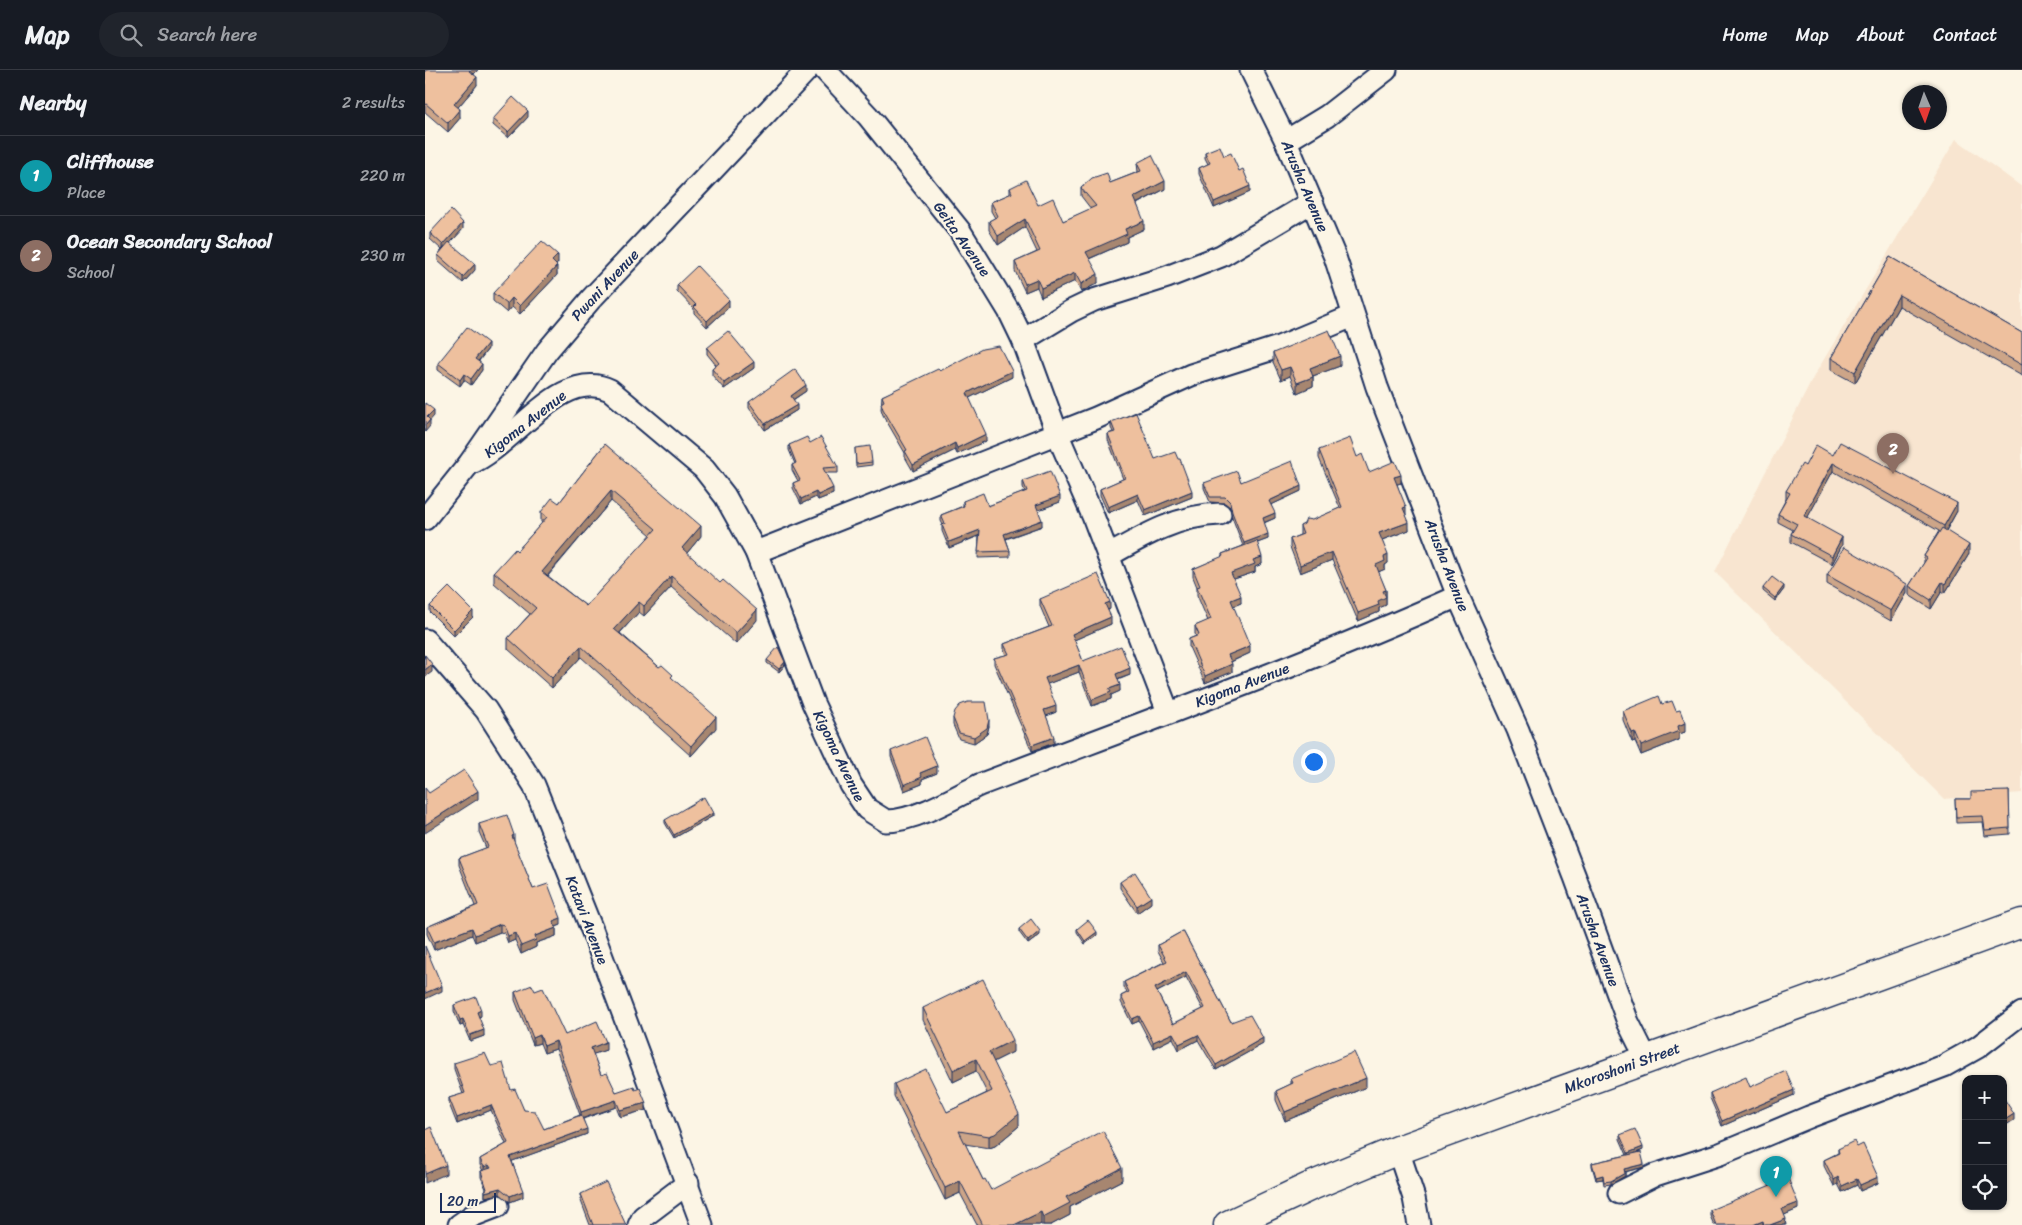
<!DOCTYPE html>
<meta charset="utf-8">
<style>
body{margin:0;font-family:Sriracha,sans-serif;background:#20242c;color:#f1f3f6}
.controls{position:absolute;right:15px;bottom:15px;display:grid;overflow:hidden;border-radius:10px;box-shadow:0 1px 4px #0004}
.controls button{width:45px;height:45px;display:grid;place-items:center;padding:0;border:0;border-bottom:1px solid #363941;background:#171b24;color:#f1f3f6;font:25px sans-serif}
.compass{position:absolute;left:1477px;top:15px;width:45px;height:45px;border-radius:50%;background:#171b24;box-shadow:0 1px 4px #0004;rotate:178deg}
.scale{position:absolute;left:15px;bottom:12px;width:56px;box-sizing:border-box;padding-left:5px;border:2px solid #1b2f5e;border-top:0;font-size:14px;line-height:18px;white-space:nowrap;color:#1b2f5e;-webkit-text-stroke:4px #fcf5e5;paint-order:stroke}
.you{position:absolute;left:888px;top:691px;width:18px;height:18px;margin:-12px;border:4px solid #fff;border-radius:50%;background:#1a73e8;box-shadow:0 0 0 8px #1a73e833}
.badge{display:grid;place-items:center;width:32px;height:32px;border-radius:50%;background:#ea580c;color:#fff;font-size:16px;font-weight:700}
.pin{position:absolute;translate:-50% -41px;filter:drop-shadow(0 1px 2px #0008)}
.pin::after{content:'';position:absolute;top:26px;width:18px;height:15px;background:inherit;clip-path:polygon(0 0,100% 0,50% 100%)}
.list{margin:0;padding:0;list-style:none}
h2{display:flex;justify-content:space-between;align-items:center;height:65px;margin:0;padding:0 20px;font-size:21px}
h2 small{font-size:16px;font-weight:400;color:#9ea1a6}
.list li{display:grid;grid-template-columns:32px 1fr auto;gap:15px;align-items:center;box-sizing:border-box;height:80px;padding:0 20px;border-top:1px solid #363941}
.list b{display:block;font-size:19px;white-space:nowrap}
.list p{margin:0;font-size:16px;white-space:nowrap;color:#9ea1a6}
.list em{font-size:16px;font-style:normal;color:#9ea1a6}
.icon{flex:none;width:28px;height:28px;fill:none;stroke:currentColor;stroke-width:2;stroke-linecap:round;stroke-linejoin:round}
.map{position:relative;flex:none;width:1597px;height:1155px;overflow:hidden}
header{display:flex;align-items:center;gap:30px;box-sizing:border-box;height:70px;padding:0 25px;background:#171b24;border-bottom:1px solid #363941}
header strong{font-size:24px}
nav{display:flex;gap:28px;margin-inline-start:auto;font-size:18px}
.search{width:350px;height:45px;background:#20242c;display:flex;align-items:center;gap:12px;box-sizing:border-box;padding:0 18px;border-radius:28px;color:#9ea1a6;font-size:19px}
main{display:flex}
aside{flex:1;background:#171b24}
.map>svg:first-child{display:block}
.built{fill:#f8e5d0}
.lines{fill:none;stroke-linecap:round;stroke-linejoin:round}
.street-casing{stroke:#1b2f5e;stroke-width:25}
.secondary-casing{stroke:#1b2f5e;stroke-width:31}
.street{stroke:#fcf5e5;stroke-width:21}
.secondary{stroke:#fcf5e5;stroke-width:28}
.wall{fill:#cda588;stroke:#1b2f5e;fill-rule:evenodd}
.shaded-wall{fill:#a7866f;stroke:#1b2f5e}
.building{fill:#eec09e;stroke:#1b2f5e;fill-rule:evenodd}
.labels{text-anchor:middle;dominant-baseline:central;stroke-width:4.5;stroke-linejoin:round;paint-order:stroke}
.street-label{font-size:15px;fill:#1b2f5e;stroke:#fcf5e5}
</style>
<header>
<strong>Map</strong>
<div class="search"><svg class="icon" aria-label="search" viewBox="0 0 24 24"><circle cx="10" cy="10" r="6"/><path d="M15 15l6 6"/></svg>Search here</div>
<nav><a>Home</a><a>Map</a><a>About</a><a>Contact</a></nav>
</header>
<main>
<aside>
<h2>Nearby<small>2 results</small></h2>
<ul class="list">
<li><span class="badge" style="background:#0f9aa8">1</span><div><b>Cliffhouse</b><p>Place</p></div><em>220 m</em></li>
<li><span class="badge" style="background:#8d6e63">2</span><div><b>Ocean Secondary School</b><p>School</p></div><em>230 m</em></li>
</ul>
</aside>
<div class="map">
<svg width="1597" height="1155" viewBox="0 0 1597 1155">
<rect width="100%" height="100%" fill="#fcf5e5"/>
<filter id="ink" filterUnits="userSpaceOnUse"><feTurbulence type="fractalNoise" baseFrequency=".02" numOctaves="2"/><feDisplacementMap in="SourceGraphic" scale="10" xChannelSelector="R" yChannelSelector="G"/><feConvolveMatrix kernelMatrix="1 2 1 2 8 2 1 2 1" color-interpolation-filters="sRGB"/></filter>
<g filter="url(#ink)">
<polygon class="built" points="1531,69 1597,117 1597,723 1519,729 1290,502 1389,306"/>
<g class="lines">
<defs>
<g id="street">
<polyline points="400,0 443,46 535,161 584,241 598,270 632,363 668,446 743,642"/>
<polyline points="826,0 861,71 910,187 952,317 1033,526 1093,660 1150,807 1203,952 1221,988"/>
<polyline points="861,71 902,46 961,0"/>
<polyline points="598,270 646,241 669,230 742,207 796,186 887,132"/>
<path d="M44,394C89,376 135,296 185,320L279,399L300,426L331,482L388,633L426,715L442,739L461,751C490,751 529,728 554,715C714,654 876,596 1033,526"/>
<polyline points="0,449 44,394 122,281 166,229 382,0"/>
<polyline points="331,482 671,348 766,305 854,277 928,246"/>
<path d="M683,486C718,466 754,445 795,444"/>
<polyline points="0,570 61,640 109,715 167,860 277,1155"/>
<polyline points="973,1080 989,1128 994,1155"/>
<polyline points="1194,1123 1230,1105 1295,1084 1384,1047 1519,996 1553,977 1597,943"/>
<polyline points="34,1155 47,1146 73,1136"/>
<polyline points="214,1155 218,1147 263,1113"/>
</g>
<polyline id="secondary" points="803,1155 884,1117 973,1080 1597,853"/>
</defs>
<use href="#street" class="street-casing"/>
<use href="#secondary" class="secondary-casing"/>
<use href="#street" class="street"/>
<use href="#secondary" class="secondary"/>
</g>
<g class="wall">
<polygon points="0,0 49,4 52,15 33,37 35,48 23,62 0,42"/>
<polygon points="103,47 83,68 68,55 68,49"/>
<polygon points="780,82 799,86 825,122 789,138 774,104 774,98 783,94 780,88"/>
<polygon points="712,93 740,119 712,134 719,159 702,167 702,172 664,189 673,213 656,222 650,211 616,227 612,217 600,222 590,201 590,192 612,182 600,157 573,175 564,160 564,151 570,148 566,141 566,132 585,124 585,118 638,151 666,139 656,126 656,118 685,113 713,102"/>
<polygon points="38,159 25,173 50,200 38,213 13,191 13,185 17,180 5,169 5,163"/>
<polygon points="1465,187 1597,263 1597,306 1474,236 1430,313 1406,300 1406,288"/>
<polygon points="133,193 131,195 132,205 95,244 87,237 82,243 68,231 68,223"/>
<polygon points="252,215 304,237 282,257 269,243 269,239 252,221"/>
<polygon points="282,278 329,298 299,319 287,305 287,299 291,295 282,284"/>
<polygon points="63,279 54,291 57,300 46,315 39,310 35,316 13,300 13,293"/>
<polygon points="848,283 915,296 888,306 888,316 872,323 865,306 856,310 848,292"/>
<polygon points="515,301 587,307 544,328 561,371 532,384 530,380 488,401 480,387 480,383 458,345 456,339 457,326"/>
<polygon points="381,321 368,330 372,340 340,360 324,338 324,332"/>
<polygon points="686,352 730,389 767,427 720,446 713,430 683,443 675,425 675,419 698,409 683,370 683,364 688,362 686,358"/>
<polygon points="385,373 413,397 413,403 401,403 408,424 393,430 391,427 376,434 368,418 368,413 373,411 367,400 367,395 370,394 364,380 364,375"/>
<path d="M180,374L276,466L262,483L332,550L311,574L246,517L219,546L214,542L195,563L248,609L291,658L266,686L156,587L127,618L83,579V568L105,544L69,513V502L92,481L117,453L116,452V442L134,433ZM186,431L226,465L161,536L123,506Z"/>
<polygon points="430,378 447,392 447,395 431,397"/>
<polygon points="894,380 932,387 944,402 976,413 972,414 981,445 984,460 957,470 963,493 960,495 960,499 953,502 961,520 961,535 954,538 954,542 933,551 907,490 875,503 865,477 865,469 875,465 875,456 915,438 894,388"/>
<polygon points="1408,385 1532,441 1521,461 1544,484 1520,523 1517,521 1506,539 1484,525 1484,516 1499,493 1499,486 1514,461 1408,401 1382,448 1417,475 1407,494 1366,472 1366,464 1368,460 1353,452 1353,444 1361,429 1361,421 1380,396"/>
<polygon points="598,411 635,432 613,440 617,456 581,469 585,481 585,487 553,488 554,466 524,478 517,461 517,455 518,455 516,451 516,445 538,436 538,431 563,436 600,422 598,417"/>
<polygon points="816,412 876,421 846,435 850,448 839,453 843,469 832,473 837,494 830,497 830,502 809,509 816,533 808,536 825,583 806,592 807,602 780,613 764,577 764,569 771,566 770,564 770,556 783,551 772,525 772,517 768,507 768,499 797,487 797,484 818,476 807,447 805,437 800,433 785,432 779,418 779,413"/>
<polygon points="1402,505 1482,523 1466,551 1402,514"/>
<polygon points="1338,518 1359,519 1350,531 1338,521"/>
<polygon points="615,529 685,539 683,540 686,554 649,570 658,591 705,605 693,610 695,621 686,625 686,629 667,636 654,602 622,614 631,642 621,646 629,673 607,681 569,594 569,588 581,585 579,580 579,574 624,557 615,536"/>
<polygon points="5,536 48,547 29,566 5,542"/>
<polygon points="342,590 360,595 354,602 342,593"/>
<polygon points="1198,641 1260,662 1254,664 1254,670 1216,685 1210,671 1207,672 1198,650"/>
<polygon points="528,648 564,656 562,664 549,673 534,669 528,655"/>
<polygon points="466,681 512,703 497,709 497,714 479,721 466,687"/>
<polygon points="1584,721 1585,764 1560,766 1558,752 1531,753 1530,729 1546,729"/>
<polygon points="288,746 249,768 240,753 240,750"/>
<polygon points="54,754 89,772 108,819 136,855 131,857 131,866 111,873 111,877 96,884 90,870 83,873 79,863 75,862 50,872 47,865 9,880 2,864 2,857 50,836 34,795 34,788 61,778 54,762"/>
<polygon points="695,812 726,833 712,843 695,818"/>
<polygon points="594,859 615,865 603,874 594,862"/>
<polygon points="652,859 672,865 660,874 652,862"/>
<path d="M758,861L806,952L838,974L791,1000L773,970L754,980L748,968L728,978L714,951L707,954L696,932V926L702,923L699,917V912L739,892L733,881V875ZM761,907L778,939L748,954L732,922Z"/>
<polygon points="110,921 140,965 181,980 168,984 176,1005 191,1022 210,1020 221,1040 195,1047 191,1037 158,1049 162,1064 87,1091 98,1127 85,1132 75,1124 60,1127 60,1120 61,1119 56,1107 56,1101 58,1101 55,1095 55,1089 81,1074 66,1040 32,1054 24,1034 24,1028 38,1024 29,999 29,993 66,996 86,1020 99,1040 119,1059 155,1045 131,979 119,983 115,973 108,975 90,930 90,922"/>
<polygon points="29,935 56,946 54,947 59,966 45,971 38,955 35,956 29,941"/>
<polygon points="498,938 588,982 568,992 594,1056 570,1076 564,1078 540,1074 558,1110 566,1120 697,1110 645,1137 645,1145 626,1155 616,1155 616,1154 614,1155 552,1155 535,1123 520,1130 469,1026 469,1014 522,1042 562,1023 551,1001 528,1012 498,950"/>
<polygon points="866,1009 941,1017 860,1051 851,1030 851,1021 866,1014"/>
<polygon points="1325,1017 1369,1025 1297,1056 1285,1028 1285,1023"/>
<polygon points="1195,1065 1218,1080 1211,1083 1219,1097 1200,1102 1200,1106 1186,1114 1179,1115 1178,1109 1171,1110 1167,1096 1167,1093 1202,1085 1195,1069"/>
<polygon points="1432,1077 1453,1113 1435,1121 1432,1115 1417,1122 1413,1114 1409,1116 1399,1096 1399,1090 1413,1083 1413,1079"/>
<polygon points="156,1124 201,1155 165,1155 156,1131"/>
<polygon points="1373,1139 1359,1145 1361,1155 1289,1155 1285,1146 1285,1140"/>
</g>
<g class="shaded-wall">
<polygon points="45,0 53,0 44,9 44,1"/>
<polygon points="52,7 52,15 29,42 29,34"/>
<polygon points="35,39 35,48 23,62 23,53"/>
<polygon points="103,41 103,47 83,68 83,62"/>
<polygon points="740,111 740,119 709,135 709,127"/>
<polygon points="825,116 825,122 789,138 789,132"/>
<polygon points="600,149 600,157 573,175 573,166"/>
<polygon points="719,151 719,159 702,167 702,172 661,190 661,182 700,159"/>
<polygon points="38,153 38,159 18,181 18,175"/>
<polygon points="133,185 133,193 127,200 127,191"/>
<polygon points="50,194 50,200 38,213 38,207"/>
<polygon points="132,196 132,205 95,244 95,236"/>
<polygon points="650,203 650,211 616,227 616,218"/>
<polygon points="673,204 673,213 656,222 656,214"/>
<polygon points="612,209 612,217 600,222 600,214"/>
<polygon points="1474,225 1474,236 1430,313 1430,302"/>
<polygon points="87,228 87,237 82,243 82,234"/>
<polygon points="304,230 304,237 282,257 282,251"/>
<polygon points="63,273 63,279 50,295 50,289"/>
<polygon points="915,286 915,296 885,307 885,298"/>
<polygon points="329,292 329,298 299,319 299,313"/>
<polygon points="57,294 57,300 46,315 46,309"/>
<polygon points="865,297 865,306 856,310 856,300"/>
<polygon points="587,301 587,307 542,329 542,323"/>
<polygon points="39,304 39,310 35,316 35,310"/>
<polygon points="888,307 888,316 872,323 872,313"/>
<polygon points="381,315 381,321 366,331 366,326"/>
<polygon points="372,335 372,340 340,360 340,354"/>
<polygon points="9,340 9,346 2,354 2,347"/>
<polygon points="5,350 5,356 0,362 0,356"/>
<polygon points="561,364 561,371 532,384 532,378"/>
<polygon points="530,373 530,380 488,401 488,395"/>
<polygon points="1408,393 1408,401 1379,454 1379,446"/>
<polygon points="976,405 976,413 969,415 969,407"/>
<polygon points="876,416 876,421 844,436 844,431"/>
<polygon points="408,418 408,424 393,430 393,425"/>
<polygon points="186,421 186,431 117,512 117,502"/>
<polygon points="767,421 767,427 720,446 720,440"/>
<polygon points="391,422 391,427 376,434 376,429"/>
<polygon points="713,424 713,430 683,443 683,437"/>
<polygon points="635,426 635,432 611,441 611,435"/>
<polygon points="1532,433 1532,441 1519,464 1519,456"/>
<polygon points="981,437 981,445 978,446 978,438"/>
<polygon points="850,443 850,448 838,453 838,448"/>
<polygon points="617,450 617,456 579,469 579,464"/>
<polygon points="984,452 984,460 954,471 954,463"/>
<polygon points="276,456 276,466 257,489 257,478"/>
<polygon points="555,460 555,465 524,478 524,472"/>
<polygon points="843,464 843,469 819,478 819,473"/>
<polygon points="1417,467 1417,475 1407,494 1407,486"/>
<polygon points="1544,475 1544,484 1520,523 1520,514"/>
<polygon points="907,482 907,490 875,503 875,495"/>
<polygon points="963,485 963,493 960,495 960,499 951,503 951,495 959,487"/>
<polygon points="837,487 837,494 830,497 830,502 806,510 806,503 828,490"/>
<polygon points="246,506 246,517 219,546 219,536"/>
<polygon points="1517,512 1517,521 1506,539 1506,530"/>
<polygon points="1482,514 1482,523 1466,551 1466,541"/>
<polygon points="1359,516 1359,519 1350,531 1350,528"/>
<polygon points="961,520 961,535 954,538 954,542 933,551 933,543 953,531 958,521"/>
<polygon points="816,526 816,533 806,537 806,530"/>
<polygon points="214,532 214,542 189,569 189,559"/>
<polygon points="685,532 685,539 680,541 680,534"/>
<polygon points="332,540 332,550 311,574 311,563"/>
<polygon points="48,541 48,547 29,566 29,560"/>
<polygon points="686,547 686,554 647,571 647,564"/>
<polygon points="156,576 156,587 127,618 127,608"/>
<polygon points="825,576 825,583 803,593 803,585"/>
<polygon points="360,592 360,595 354,602 354,599"/>
<polygon points="7,594 7,602 0,607 0,600"/>
<polygon points="807,594 807,602 780,613 780,606"/>
<polygon points="654,595 654,602 620,615 620,608"/>
<polygon points="705,598 705,605 691,610 691,604"/>
<polygon points="695,615 695,621 686,625 686,629 667,636 667,630 684,619"/>
<polygon points="631,636 631,642 619,647 619,640"/>
<polygon points="291,647 291,658 266,686 266,676"/>
<polygon points="564,650 564,656 562,664 549,673 549,667"/>
<polygon points="1260,653 1260,662 1254,664 1254,670 1216,685 1216,676 1253,656"/>
<polygon points="1210,662 1210,671 1207,672 1207,663"/>
<polygon points="629,667 629,673 607,681 607,675"/>
<polygon points="512,696 512,703 497,709 497,714 479,721 479,715 495,703"/>
<polygon points="53,721 53,729 0,763 0,755"/>
<polygon points="288,743 288,746 249,768 249,765"/>
<polygon points="89,765 89,772 87,774 87,766"/>
<polygon points="726,827 726,833 712,843 712,836"/>
<polygon points="136,848 136,855 128,858 128,851"/>
<polygon points="75,854 75,862 50,872 50,865"/>
<polygon points="47,858 47,865 9,880 9,872"/>
<polygon points="131,858 131,866 111,873 111,877 96,884 96,876 110,866"/>
<polygon points="615,861 615,865 603,874 603,871"/>
<polygon points="672,862 672,865 660,874 660,871"/>
<polygon points="90,863 90,870 83,873 83,866"/>
<polygon points="761,902 761,907 730,923 730,918"/>
<polygon points="17,916 17,921 0,929 0,923"/>
<polygon points="56,940 56,946 52,948 52,942"/>
<polygon points="714,946 714,951 707,954 707,949"/>
<polygon points="38,949 38,955 35,956 35,950"/>
<polygon points="59,960 59,966 45,971 45,965"/>
<polygon points="748,963 748,968 728,978 728,972"/>
<polygon points="115,965 115,973 108,975 108,968"/>
<polygon points="773,965 773,970 754,980 754,974"/>
<polygon points="838,968 838,974 791,1000 791,995"/>
<polygon points="588,970 588,982 564,994 564,982"/>
<polygon points="131,971 131,979 119,983 119,976"/>
<polygon points="181,972 181,980 166,985 166,978"/>
<polygon points="551,989 551,1001 528,1012 528,1000"/>
<polygon points="941,1008 941,1017 860,1051 860,1042"/>
<polygon points="1369,1020 1369,1025 1297,1056 1297,1051"/>
<polygon points="191,1030 191,1037 156,1049 156,1042"/>
<polygon points="221,1033 221,1040 195,1047 195,1040"/>
<polygon points="66,1035 66,1040 32,1054 32,1048"/>
<polygon points="594,1044 594,1056 570,1076 564,1078 564,1066"/>
<polygon points="1589,1044 1589,1050 1578,1057 1578,1051"/>
<polygon points="162,1059 162,1064 85,1092 85,1087"/>
<polygon points="1218,1077 1218,1080 1203,1086 1203,1083"/>
<polygon points="1219,1094 1219,1097 1199,1102 1199,1099"/>
<polygon points="21,1095 21,1104 0,1113 0,1104"/>
<polygon points="64,1095 64,1100 59,1102 59,1097"/>
<polygon points="697,1098 697,1110 645,1137 645,1145 626,1155 618,1155 618,1147 641,1127"/>
<polygon points="1200,1103 1200,1106 1186,1114 1186,1111"/>
<polygon points="1178,1105 1178,1109 1171,1110 1171,1107"/>
<polygon points="1413,1107 1413,1114 1409,1116 1409,1110"/>
<polygon points="1453,1107 1453,1113 1435,1121 1435,1115"/>
<polygon points="1432,1109 1432,1115 1417,1122 1417,1116"/>
<polygon points="535,1111 535,1123 520,1130 520,1118"/>
<polygon points="75,1118 75,1124 60,1127 60,1122"/>
<polygon points="98,1121 98,1127 85,1132 85,1126"/>
<polygon points="1373,1133 1373,1139 1357,1146 1357,1139"/>
<polygon points="616,1142 616,1154 614,1155 589,1155"/>
<polygon points="1361,1149 1360,1155 1345,1155"/>
<polygon points="1338,1151 1338,1155 1328,1155"/>
</g>
<g class="building">
<polygon points="0,0 45,0 44,1 52,7 29,34 35,39 23,53 0,33"/>
<polygon points="88,27 103,41 83,62 68,49"/>
<polygon points="795,76 799,86 806,83 814,101 818,99 825,116 789,132 774,98 785,93 780,82"/>
<polygon points="727,85 740,111 709,127 719,151 700,159 702,164 661,182 673,204 656,214 650,203 616,218 612,209 600,214 590,192 615,181 600,149 573,166 564,151 573,146 566,132 587,123 585,118 601,110 613,135 628,128 638,151 671,136 656,118 667,108 682,103 685,113 716,101 712,93"/>
<polygon points="26,140 38,153 18,175 5,163"/>
<polygon points="117,171 133,185 127,191 132,196 95,236 87,228 82,234 68,223"/>
<polygon points="24,172 50,194 38,207 13,185"/>
<polygon points="1465,187 1597,263 1597,295 1474,225 1430,302 1406,288"/>
<polygon points="272,196 304,230 282,251 269,237 271,235 252,215"/>
<polygon points="42,257 63,273 50,289 57,294 46,309 39,304 35,310 13,293"/>
<polygon points="904,260 915,286 885,298 888,307 872,313 865,297 856,300 848,283"/>
<polygon points="303,261 329,292 299,313 287,299 294,293 282,278"/>
<polygon points="574,276 587,301 542,323 561,364 532,378 530,373 488,395 480,381 482,380 458,339 456,333 459,331 457,326 513,299 515,301 557,279"/>
<polygon points="370,299 381,315 366,326 372,335 340,354 324,332"/>
<polygon points="0,333 9,340 2,347 5,350 0,356"/>
<polygon points="711,343 730,389 750,382 753,389 755,389 767,421 720,440 713,424 683,437 675,419 700,408 683,364 690,362 686,352"/>
<polygon points="382,367 385,373 396,367 413,397 398,398 408,418 393,425 391,422 376,429 368,413 375,410 367,395 371,393 364,375"/>
<polygon points="925,368 932,387 937,384 944,402 970,391 976,405 969,407 981,437 978,438 984,452 954,463 963,485 959,487 960,491 951,495 961,520 958,521 961,527 953,531 954,535 933,543 907,482 875,495 865,469 878,464 875,456 879,454 881,449 887,450 917,437 894,380"/>
<polygon points="1415,372 1532,433 1519,456 1408,393 1379,446 1417,467 1407,486 1366,464 1372,454 1353,444 1365,423 1361,421 1377,394 1380,396 1391,375 1408,385"/>
<path d="M180,374L276,456L257,478L295,513L298,510L332,540L311,563L246,506L219,536L214,532L189,559L234,597L237,595L248,605L246,607L291,647L266,676L156,576L127,608L83,568L111,538L69,502L90,479L92,481L122,447L116,442L127,428L134,433ZM186,421L231,459L161,536L117,502Z"/>
<polygon points="445,376 447,392 431,394 430,378"/>
<polygon points="867,391 876,416 844,431 850,443 838,448 843,464 819,473 807,442 805,432 800,427 785,427 779,413 812,401 816,412"/>
<polygon points="625,401 635,426 611,435 617,450 579,464 585,481 553,482 555,460 524,472 517,455 520,454 516,445 539,436 538,431 558,423 563,436 602,421 598,411"/>
<polygon points="1517,458 1544,475 1520,514 1517,512 1506,530 1484,516 1502,488 1499,486"/>
<polygon points="832,471 837,487 828,490 830,494 806,503 816,526 806,530 825,576 803,585 807,594 780,606 764,569 774,565 770,556 786,549 772,517 775,516 768,499 798,486 797,484"/>
<polygon points="1419,477 1482,514 1466,541 1402,505"/>
<polygon points="673,504 685,532 680,534 686,547 647,564 658,591 696,576 705,598 691,604 695,615 684,619 686,622 667,630 654,595 620,608 631,636 619,640 629,667 607,675 569,588 584,584 579,574 627,556 615,529"/>
<polygon points="1347,507 1359,516 1350,528 1338,518"/>
<polygon points="24,517 48,541 29,560 5,536"/>
<polygon points="353,577 360,592 354,599 342,590"/>
<polygon points="0,585 7,594 0,600"/>
<polygon points="1234,626 1237,634 1247,631 1251,641 1255,640 1260,653 1253,656 1254,661 1216,676 1210,662 1207,663 1198,641"/>
<polygon points="543,632 561,632 564,650 562,658 549,667 534,663 528,648 530,641 535,635"/>
<polygon points="500,667 512,696 495,703 497,707 479,715 466,681"/>
<polygon points="39,700 53,721 0,755 0,718 4,723"/>
<polygon points="1584,721 1585,758 1560,760 1558,746 1531,747 1530,729 1546,729 1546,722"/>
<polygon points="279,727 288,743 249,765 240,750"/>
<polygon points="82,745 89,765 87,766 108,819 123,814 136,848 128,851 131,858 110,866 111,870 96,876 90,863 83,866 79,855 75,854 50,865 47,858 9,872 2,857 53,835 34,788 63,777 54,754"/>
<polygon points="710,802 726,827 712,836 695,812"/>
<polygon points="606,849 615,861 603,871 594,859"/>
<polygon points="663,850 672,862 660,871 652,859"/>
<path d="M758,861L806,952L825,945L838,968L791,995L773,965L754,974L748,963L728,972L714,946L707,949L696,926L704,922L699,912L742,891L733,875ZM761,902L780,938L748,954L730,918Z"/>
<polygon points="0,876 17,916 0,923"/>
<polygon points="558,909 588,970 564,982 594,1044 570,1064 564,1066 534,1061 558,1110 560,1109 566,1120 678,1061 697,1098 641,1127 645,1133 618,1147 616,1142 589,1155 558,1155 535,1111 520,1118 469,1014 501,999 522,1042 567,1021 551,989 528,1000 498,938"/>
<polygon points="107,915 110,921 118,918 140,965 172,951 181,972 166,978 176,1005 182,1003 191,1022 209,1016 210,1020 215,1018 221,1033 195,1040 191,1030 156,1042 131,971 119,976 115,965 108,968 90,922"/>
<polygon points="51,927 56,940 52,942 59,960 45,965 38,949 35,950 29,935"/>
<polygon points="929,982 941,1008 860,1042 851,1021 868,1013 866,1009"/>
<polygon points="60,983 66,996 78,993 86,1020 90,1019 99,1040 110,1041 119,1059 156,1045 162,1059 85,1087 98,1121 85,1126 75,1118 60,1122 60,1120 62,1119 56,1101 66,1098 64,1095 59,1097 55,1089 83,1073 66,1035 32,1048 24,1028 40,1023 29,993"/>
<polygon points="1361,1001 1369,1020 1297,1051 1285,1023 1321,1007 1325,1017"/>
<polygon points="1578,1027 1589,1044 1578,1051"/>
<polygon points="6,1057 21,1095 0,1104 0,1060"/>
<polygon points="1210,1059 1218,1077 1203,1083 1195,1065"/>
<polygon points="1429,1071 1432,1077 1438,1074 1453,1107 1435,1115 1432,1109 1417,1116 1413,1107 1409,1110 1399,1090 1414,1083 1413,1079"/>
<polygon points="1216,1082 1219,1094 1199,1099 1200,1103 1186,1111 1179,1112 1178,1105 1171,1107 1167,1093"/>
<polygon points="1363,1108 1373,1133 1357,1139 1361,1149 1345,1155 1339,1155 1338,1151 1328,1155 1291,1155 1285,1140"/>
<polygon points="181,1112 201,1155 168,1155 156,1124"/>
</g>
</g>
<g class="labels">
<g class="street-label">
<text transform="translate(880 116) rotate(67)">Arusha Avenue</text>
<text transform="translate(537 169) rotate(55)">Geita Avenue</text>
<text transform="translate(180 215) rotate(-47)">Pwani Avenue</text>
<text transform="translate(100 354) rotate(-38)">Kigoma Avenue</text>
<text transform="translate(1022 495) rotate(69)">Arusha Avenue</text>
<text transform="translate(817 615) rotate(-21)">Kigoma Avenue</text>
<text transform="translate(414 686) rotate(64)">Kigoma Avenue</text>
<text transform="translate(162 850) rotate(69)">Katavi Avenue</text>
<text transform="translate(1173 870) rotate(70)">Arusha Avenue</text>
<text transform="translate(1197 998) rotate(-20)">Mkoroshoni Street</text>
</g>
</g>
</svg>
<div class="controls">
<button>+</button>
<button>−</button>
<button><svg class="icon" aria-label="locate" viewBox="0 0 24 24"><circle cx="12" cy="12" r="6"/><path d="M12 2v4M12 18v4M2 12h4M18 12h4"/></svg></button>
</div>
<svg class="compass" viewBox="-18 -18 36 36"><path d="M0-13l5 13h-10z" fill="#e53935"/><path d="M0 13l5-13h-10z" fill="#9ea1a6"/></svg>
<div class="scale">20 m</div>
<div class="you"></div>
<div class="pin badge" style="left:1351px;top:1127px;background:#0f9aa8">1</div>
<div class="pin badge" style="left:1468px;top:404px;background:#8d6e63">2</div>
</div>
</main>
